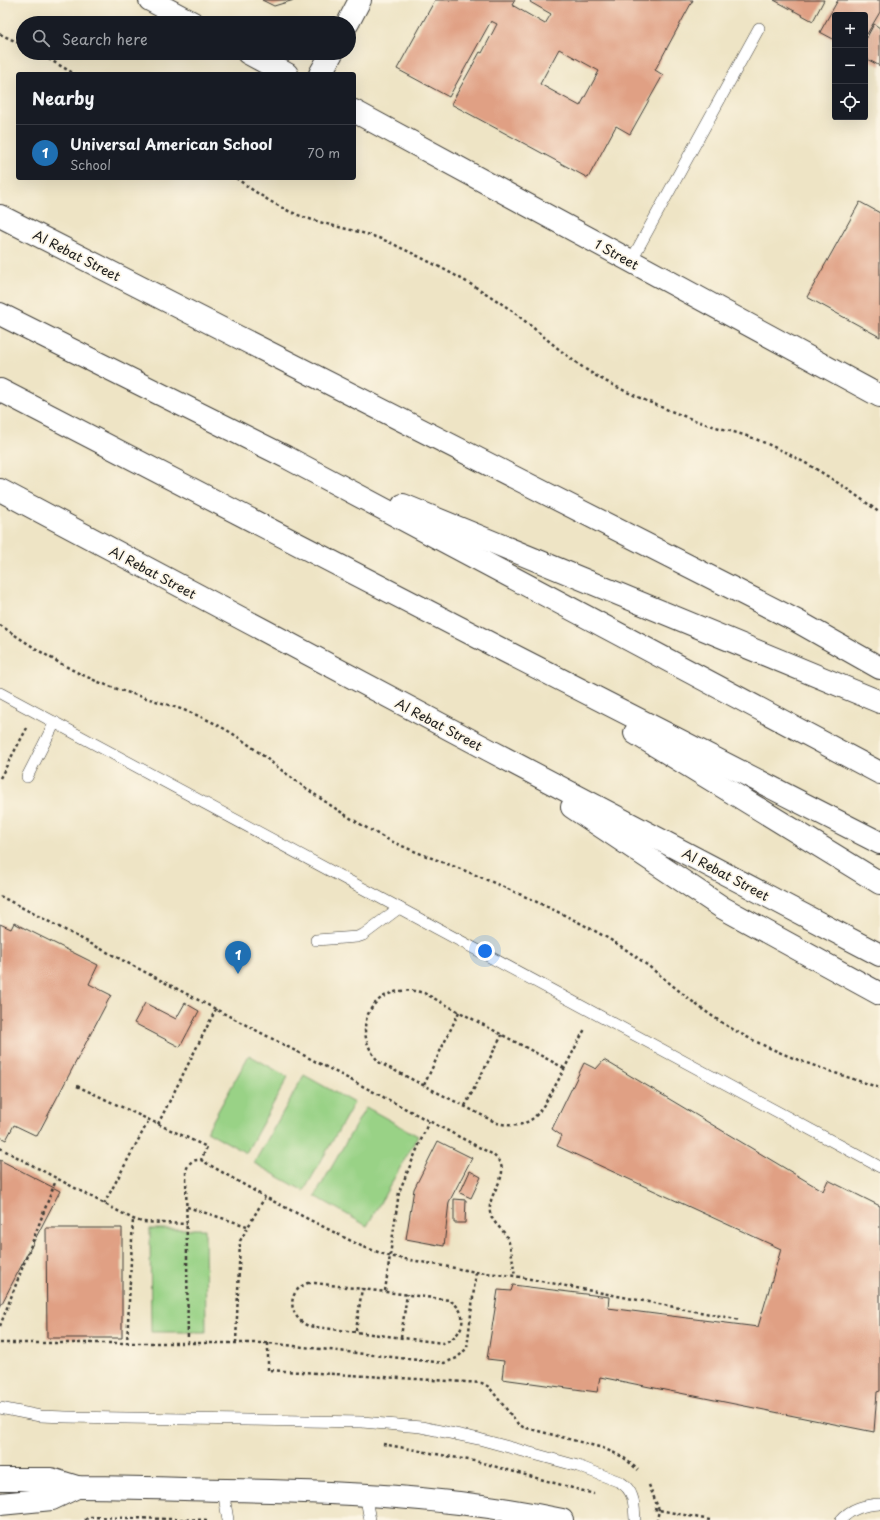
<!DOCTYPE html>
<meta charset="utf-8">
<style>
body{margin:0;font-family:"Playpen Sans",sans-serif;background:#20242c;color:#f1f3f6}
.controls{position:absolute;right:12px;top:12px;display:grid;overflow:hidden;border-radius:4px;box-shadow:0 4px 16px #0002}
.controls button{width:36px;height:36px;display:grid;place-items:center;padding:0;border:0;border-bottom:1px solid #363941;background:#171b24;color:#f1f3f6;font:20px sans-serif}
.you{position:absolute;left:485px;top:951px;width:14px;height:14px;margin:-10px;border:3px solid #fff;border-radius:50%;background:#1a73e8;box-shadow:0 0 0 6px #1a73e833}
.badge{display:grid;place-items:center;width:26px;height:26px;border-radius:50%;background:#1f6fb2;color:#fff;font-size:13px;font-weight:700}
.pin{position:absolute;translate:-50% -33px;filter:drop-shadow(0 1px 2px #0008)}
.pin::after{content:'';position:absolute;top:21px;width:14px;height:12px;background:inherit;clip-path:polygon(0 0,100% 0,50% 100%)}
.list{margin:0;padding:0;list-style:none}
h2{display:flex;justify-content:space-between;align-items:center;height:52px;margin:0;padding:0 16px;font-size:17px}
h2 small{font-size:13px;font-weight:400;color:#9ea1a6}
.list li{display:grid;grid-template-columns:26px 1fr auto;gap:12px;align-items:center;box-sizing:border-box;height:56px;padding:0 16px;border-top:1px solid #363941}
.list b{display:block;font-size:15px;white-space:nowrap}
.list p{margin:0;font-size:13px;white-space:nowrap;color:#9ea1a6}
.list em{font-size:13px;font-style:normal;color:#9ea1a6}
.icon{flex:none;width:22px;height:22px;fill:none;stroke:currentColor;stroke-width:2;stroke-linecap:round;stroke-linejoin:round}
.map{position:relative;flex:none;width:880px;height:1520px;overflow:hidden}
.search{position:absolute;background:#171b24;box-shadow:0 4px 16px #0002;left:16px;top:16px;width:340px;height:44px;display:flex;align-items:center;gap:10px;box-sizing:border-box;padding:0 14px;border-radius:22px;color:#9ea1a6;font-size:15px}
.panel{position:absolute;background:#171b24;box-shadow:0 4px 16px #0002;left:16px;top:72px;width:340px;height:108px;border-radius:4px}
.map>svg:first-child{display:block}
.green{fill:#99d286;stroke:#5a7751}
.building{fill:#e0a084;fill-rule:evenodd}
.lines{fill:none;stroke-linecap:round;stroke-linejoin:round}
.service-casing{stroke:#3c3a35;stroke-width:12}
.minor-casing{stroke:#3c3a35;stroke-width:24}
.tertiary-casing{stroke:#3c3a35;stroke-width:24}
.motorway-casing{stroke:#3c3a35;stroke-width:24}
.path{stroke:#3c3a35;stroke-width:2.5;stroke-dasharray:3 3;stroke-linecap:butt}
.service{stroke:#fff;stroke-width:11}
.minor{stroke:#fff;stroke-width:22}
.tertiary{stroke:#fff;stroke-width:22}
.motorway{stroke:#fff;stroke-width:22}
.labels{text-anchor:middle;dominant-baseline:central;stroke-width:3.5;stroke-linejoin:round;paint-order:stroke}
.street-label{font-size:13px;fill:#1c1c1c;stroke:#fcf5e5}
</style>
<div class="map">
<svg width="880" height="1520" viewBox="0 0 880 1520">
<rect width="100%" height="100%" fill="#fcf5e5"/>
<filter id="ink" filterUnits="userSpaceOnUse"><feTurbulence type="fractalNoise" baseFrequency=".025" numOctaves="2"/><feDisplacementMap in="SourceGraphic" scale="8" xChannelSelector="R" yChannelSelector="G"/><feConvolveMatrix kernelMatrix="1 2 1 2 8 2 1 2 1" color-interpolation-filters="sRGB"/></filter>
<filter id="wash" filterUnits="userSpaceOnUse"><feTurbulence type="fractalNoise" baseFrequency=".012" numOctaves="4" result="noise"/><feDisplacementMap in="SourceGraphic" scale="16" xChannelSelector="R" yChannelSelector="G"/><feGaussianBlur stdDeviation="0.9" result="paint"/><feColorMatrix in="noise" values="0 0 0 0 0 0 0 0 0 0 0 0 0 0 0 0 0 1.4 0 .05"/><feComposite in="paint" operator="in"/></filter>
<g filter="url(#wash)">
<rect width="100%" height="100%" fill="#eee4c5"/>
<g class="green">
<polygon points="249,1055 288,1077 246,1153 207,1131"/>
<polygon points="304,1075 354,1103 304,1191 254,1163"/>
<polygon points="366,1107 418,1136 367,1226 315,1196"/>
<polygon points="150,1229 205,1229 206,1332 151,1332"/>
</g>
<g id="blocks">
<g class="building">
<polygon points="262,0 294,0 274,6"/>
<path d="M435,0H515L512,5L545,24L551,14L530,2L531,0H693L655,70L663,75L630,134L616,126L588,178L451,104L480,52L482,53L497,24L491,21L449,97L397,69ZM559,49L599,71L580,106L540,84Z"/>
<polygon points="774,0 824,0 813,21"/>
<polygon points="838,0 880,0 880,12 867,34 865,33 865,15 835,15 835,40 820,32"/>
<polygon points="874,24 880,28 880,66 865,58 865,41"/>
<polygon points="860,202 880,213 880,337 807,297"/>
<polygon points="14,923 98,965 89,984 111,995 37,1136 14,1125 6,1140 0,1137 0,924 11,929"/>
<polygon points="145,1003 176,1019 185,1003 199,1011 180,1047 134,1023"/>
<polygon points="604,1060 823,1191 828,1180 880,1206 880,1391 877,1392 874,1432 600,1377 597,1392 502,1379 504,1361 487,1359 498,1290 511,1291 513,1285 609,1297 608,1308 758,1327 781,1249 557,1146 562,1136 552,1129 584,1063 596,1069"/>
<polygon points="438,1141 472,1158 449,1202 444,1246 406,1239 414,1189"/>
<polygon points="0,1160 60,1191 0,1307"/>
<polygon points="470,1171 481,1177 471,1198 460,1193"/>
<polygon points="454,1199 466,1200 465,1223 454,1223"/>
<polygon points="46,1228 122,1228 122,1338 47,1338"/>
</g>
</g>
</g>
<g filter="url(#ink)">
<use href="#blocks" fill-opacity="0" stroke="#3c3a35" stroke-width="1"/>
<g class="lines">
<defs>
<g id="service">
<polyline points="631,261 759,28"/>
<polyline points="0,693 880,1167"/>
<polyline points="27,777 55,722"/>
<polyline points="316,940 357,937 363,935 399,908"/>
<path d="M0,1408L40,1416L66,1417L362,1422L421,1427L479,1439L578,1466L620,1482C635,1491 634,1505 635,1520"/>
<polyline points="223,1490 228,1520"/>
<polyline points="365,1494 370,1520"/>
<path d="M841,1520C851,1508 865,1505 880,1504"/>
</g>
<g id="minor">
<polyline points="150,0 193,23"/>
<polyline points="348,23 360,0"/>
<polyline points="248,53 287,74"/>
<polyline points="320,74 332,53"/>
<polyline points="354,111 880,396"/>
</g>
<g id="tertiary">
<path d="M0,1479H51L77,1487C126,1487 176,1489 225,1490C338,1492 451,1496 562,1520"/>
<polyline points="0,1504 52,1499 77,1487"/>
</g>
<g id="motorway">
<polyline points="0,216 797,621 880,668"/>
<polyline points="0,314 286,457 880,773"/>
<polyline points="0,390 495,646 880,843"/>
<polyline points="0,490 489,750 880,955"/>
<polyline points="403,505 880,702"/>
<polyline points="635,733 880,883"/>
<polyline points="572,807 723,908 880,994"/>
</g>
</defs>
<use href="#service" class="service-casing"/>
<use href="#minor" class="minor-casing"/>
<use href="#tertiary" class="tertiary-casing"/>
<use href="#motorway" class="motorway-casing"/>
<g class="path">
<polyline points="0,34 23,45"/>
<polyline points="38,53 75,74"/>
<path d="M236,178C259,195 284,212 313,220C341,229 370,232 397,246C435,264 478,286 512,311C544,335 573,365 609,383C638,398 667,410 697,421C714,427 732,431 750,437C796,454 841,483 880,513"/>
<path d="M0,625C34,648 70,672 109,686C147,700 187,707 223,728C245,740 264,757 284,772C316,796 349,819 385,838C415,853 447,863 478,876C522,895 568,915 609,939C649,962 680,995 718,1020C768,1053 824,1069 880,1088"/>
<polyline points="0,778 27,728"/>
<path d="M0,896L492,1154C517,1174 487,1189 490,1212C492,1223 502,1228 507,1237C512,1249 513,1264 515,1276"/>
<path d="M564,1068L424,993C376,979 345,1026 380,1063L497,1123C509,1126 521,1127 532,1119C547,1108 574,1048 585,1029"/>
<polyline points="424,1085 459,1012"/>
<polyline points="77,1086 207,1147 201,1160"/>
<polyline points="465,1106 502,1035"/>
<polyline points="158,1124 216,1009"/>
<polyline points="0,1148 133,1219 142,1222 187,1224"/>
<polyline points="104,1204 149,1120"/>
<polyline points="187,1207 247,1226"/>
<path d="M308,1283H315L449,1300C470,1312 465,1336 443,1343L308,1326C288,1316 286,1291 308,1283Z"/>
<polyline points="385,1291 399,1192 429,1121"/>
<polyline points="0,1326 56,1180"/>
<polyline points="356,1331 362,1288"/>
<polyline points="401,1337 407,1294"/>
<polyline points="0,1343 268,1343 444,1363 457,1358 467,1348 476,1272"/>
<path d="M188,1343L186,1171C188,1163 193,1159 201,1160L265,1197L361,1246L389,1256L476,1272L515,1276L741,1320"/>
<polyline points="236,1343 240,1241 265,1197"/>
<polyline points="268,1343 268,1370 482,1383 489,1387 518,1424 523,1427 603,1448 623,1457 638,1470"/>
<polyline points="127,1344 133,1219"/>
<polyline points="383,1444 479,1462 594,1494"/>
<polyline points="649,1485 659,1510 657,1520"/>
<polyline points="654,1509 710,1520"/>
<polyline points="85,1520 89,1517 209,1520"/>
</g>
<use href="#service" class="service"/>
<use href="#minor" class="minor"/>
<use href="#tertiary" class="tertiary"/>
<use href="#motorway" class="motorway"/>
</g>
</g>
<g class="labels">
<g class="street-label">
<text transform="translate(617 254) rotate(29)">1 Street</text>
<text transform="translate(77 255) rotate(27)">Al Rebat Street</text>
<text transform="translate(153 572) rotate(28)">Al Rebat Street</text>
<text transform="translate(439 724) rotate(28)">Al Rebat Street</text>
<text transform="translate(726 874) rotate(28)">Al Rebat Street</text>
</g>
</g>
</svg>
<div class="controls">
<button>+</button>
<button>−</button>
<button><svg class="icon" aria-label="locate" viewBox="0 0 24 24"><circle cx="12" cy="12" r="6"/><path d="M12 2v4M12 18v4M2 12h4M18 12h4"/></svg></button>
</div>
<div class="you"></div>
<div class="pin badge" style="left:238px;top:974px">1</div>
<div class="search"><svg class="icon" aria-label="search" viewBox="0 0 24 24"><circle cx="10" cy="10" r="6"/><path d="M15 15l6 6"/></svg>Search here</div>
<section class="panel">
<h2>Nearby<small></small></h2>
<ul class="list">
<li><span class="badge">1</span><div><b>Universal American School</b><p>School</p></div><em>70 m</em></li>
</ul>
</section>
</div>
